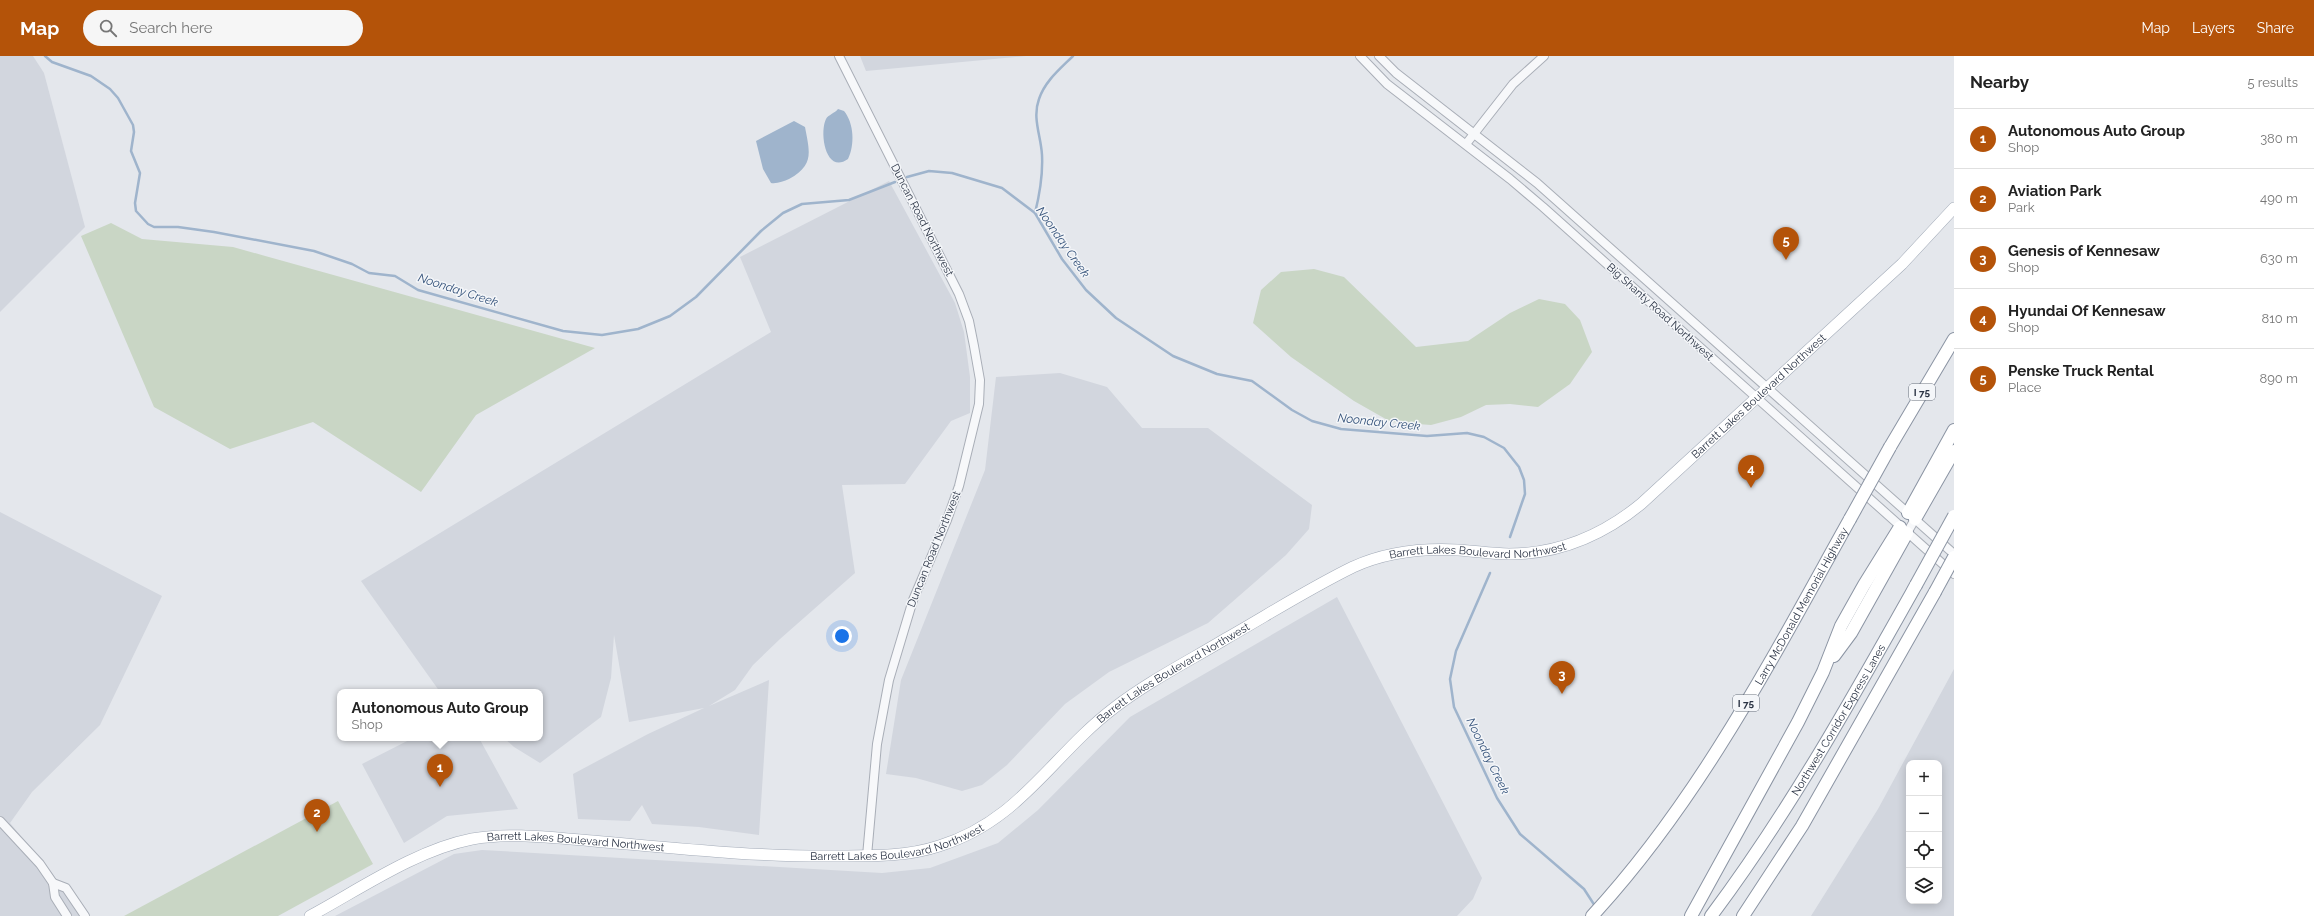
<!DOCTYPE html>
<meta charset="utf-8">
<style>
body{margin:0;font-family:Raleway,sans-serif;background:#f6f6f6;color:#222}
.controls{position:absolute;right:12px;bottom:12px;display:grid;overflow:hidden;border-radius:8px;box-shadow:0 2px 10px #0003}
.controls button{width:36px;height:36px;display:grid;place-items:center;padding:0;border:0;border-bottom:1px solid #e0e0e0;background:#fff;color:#222;font:20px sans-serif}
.you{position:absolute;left:842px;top:580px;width:14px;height:14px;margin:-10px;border:3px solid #fff;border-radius:50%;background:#1a73e8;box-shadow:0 0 0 6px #1a73e833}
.badge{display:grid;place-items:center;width:26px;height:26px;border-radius:50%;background:#b45309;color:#fff;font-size:13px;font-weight:700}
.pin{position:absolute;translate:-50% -33px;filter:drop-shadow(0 1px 2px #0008)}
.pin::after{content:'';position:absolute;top:21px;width:14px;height:12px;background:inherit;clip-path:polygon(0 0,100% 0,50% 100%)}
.popup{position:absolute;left:337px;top:633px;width:206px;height:52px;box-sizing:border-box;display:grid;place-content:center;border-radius:8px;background:#fff;filter:drop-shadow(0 1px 3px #0005);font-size:13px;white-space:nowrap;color:#767676}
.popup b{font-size:15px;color:#222}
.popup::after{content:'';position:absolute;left:50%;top:100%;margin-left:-8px;border:8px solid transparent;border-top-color:#fff}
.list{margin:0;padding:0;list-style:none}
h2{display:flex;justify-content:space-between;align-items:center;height:52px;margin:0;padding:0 16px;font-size:17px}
h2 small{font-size:13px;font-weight:400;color:#767676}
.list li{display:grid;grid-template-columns:26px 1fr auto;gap:12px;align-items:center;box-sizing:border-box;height:60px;padding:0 16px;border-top:1px solid #e0e0e0}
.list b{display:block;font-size:15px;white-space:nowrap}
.list p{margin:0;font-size:13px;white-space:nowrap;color:#767676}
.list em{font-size:13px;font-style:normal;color:#767676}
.icon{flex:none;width:22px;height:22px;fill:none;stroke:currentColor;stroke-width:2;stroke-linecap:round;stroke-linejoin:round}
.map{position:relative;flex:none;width:1954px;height:860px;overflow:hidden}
header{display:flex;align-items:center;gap:24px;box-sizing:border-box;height:56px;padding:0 20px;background:#b45309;color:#fff}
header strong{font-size:19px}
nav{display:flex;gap:22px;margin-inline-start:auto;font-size:14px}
.search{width:280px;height:36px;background:#f6f6f6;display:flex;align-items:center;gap:10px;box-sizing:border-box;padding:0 14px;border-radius:22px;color:#767676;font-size:15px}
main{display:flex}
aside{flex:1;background:#fff}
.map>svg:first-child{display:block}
.built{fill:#d2d6de;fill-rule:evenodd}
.green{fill:#c9d6c5}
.water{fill:#9fb4cc}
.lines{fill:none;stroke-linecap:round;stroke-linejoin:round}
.stream{stroke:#9fb4cc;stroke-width:2.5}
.minor-casing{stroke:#a9aeb7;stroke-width:10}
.major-casing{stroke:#a3abb8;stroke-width:12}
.highway-casing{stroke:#8b94a3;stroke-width:14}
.minor{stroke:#f7f8fa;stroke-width:8}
.major{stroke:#fff;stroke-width:11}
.highway{stroke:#fff;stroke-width:12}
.highway-bridge-casing{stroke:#8b94a3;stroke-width:14;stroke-linecap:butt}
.highway-bridge{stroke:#fff;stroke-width:12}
.labels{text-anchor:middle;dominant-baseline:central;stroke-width:3;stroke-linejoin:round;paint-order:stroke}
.shield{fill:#f4f6f9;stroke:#676e7b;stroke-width:1}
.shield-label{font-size:10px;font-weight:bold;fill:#2b3445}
.street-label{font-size:11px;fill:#2b3445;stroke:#f4f6f9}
.water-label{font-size:12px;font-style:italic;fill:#34527a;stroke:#f4f6f9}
</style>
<header>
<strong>Map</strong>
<div class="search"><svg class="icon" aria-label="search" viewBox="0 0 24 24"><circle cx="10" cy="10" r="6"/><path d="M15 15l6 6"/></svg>Search here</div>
<nav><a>Map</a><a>Layers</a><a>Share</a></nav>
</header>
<main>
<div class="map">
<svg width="1954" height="860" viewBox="0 0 1954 860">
<rect width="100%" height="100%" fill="#e4e7ec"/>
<g class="built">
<polygon points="0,0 33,0 44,17 85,171 0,256"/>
<polygon points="860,0 1026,0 866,15"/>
<polygon points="889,125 955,247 964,276 970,321 970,357 951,365 905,428 842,429 855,517 780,583 753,609 735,634 709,650 769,624 759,779 699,771 652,768 642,749 630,765 578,763 573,718 648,678 704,652 629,666 614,579 611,622 601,661 540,707 514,691 504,682 540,682 540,636 440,636 361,525 771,276 740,201"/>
<polygon points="1060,317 1107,331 1142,372 1208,372 1312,449 1309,473 1286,499 1208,567 1109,616 1065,648 1007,709 982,729 962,735 916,722 886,718 901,624 985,414 996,321"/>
<polygon points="0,456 162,540 100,669 32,736 10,767 52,817 81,860 0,860"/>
<polygon points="1337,541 1482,822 1473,843 1457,860 335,860 454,798 482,794 882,817 930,812 998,787 1038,754 1130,661"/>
<path d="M1954,613V860H1811L1878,753ZM1909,707H1939V845H1909Z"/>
<polygon points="413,682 479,682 518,753 447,760 404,787 362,708"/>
</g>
<g class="green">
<polygon points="111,167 142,183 233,191 595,292 476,359 421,436 313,366 230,393 154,351 81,180"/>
<polygon points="1314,213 1344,221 1416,291 1468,285 1510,257 1539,243 1565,248 1580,264 1592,296 1570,328 1538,351 1510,348 1486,349 1461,361 1431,369 1391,366 1354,345 1291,301 1253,267 1261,234 1281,216"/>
<polygon points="338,745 373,808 278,860 124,860"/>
</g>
<g class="water">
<path d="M838,53L844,55C854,67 855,89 848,103C826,119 819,77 826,63C828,59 835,57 838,53Z"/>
<path d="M794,65L805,71C810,97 814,109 789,123C784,125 777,128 771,127L763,113L756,85Z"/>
</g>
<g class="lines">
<g class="stream">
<polyline points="45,0 52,6 91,20 110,33 118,42 133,69 134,76 131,95 140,117 135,147 136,155 148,168 154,171 178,171 214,176 314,195 352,208 369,217 395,220 418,234 563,275 602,279 638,273 670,260 696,241 761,175 783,157 802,148 849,144 895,126"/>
<polyline points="907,121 929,115 952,117 1002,132 1035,157 1062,203 1086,234 1116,262 1173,300 1217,318 1252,325 1292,354 1312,365 1341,373 1427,380 1467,377 1484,381 1504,392 1519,411 1524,424 1525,438 1510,481"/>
<path d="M1035,157C1040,137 1043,119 1042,99C1041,80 1032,62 1039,43C1045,25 1060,13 1073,0"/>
<polyline points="1490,517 1456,595 1450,623 1454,651 1497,742 1520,778 1584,833 1595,850"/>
</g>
<defs>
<g id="minor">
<polyline points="839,0 959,238 969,265 974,290 980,324 979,348 959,430 947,464 913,544 889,624 877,688 867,800"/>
<polyline points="1360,0 1387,28 1510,123 1543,151 1954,518"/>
<polyline points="1379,0 1396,17 1537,127 1954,498"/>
<polyline points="1466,88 1513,28 1544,0"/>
<polyline points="1907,477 1915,463"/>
<polyline points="0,765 40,808 53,827 55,841 67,860"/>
<polyline points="53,827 66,832 85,860"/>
</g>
<g id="major">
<path id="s1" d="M310,860C360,833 416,794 472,783C512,776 553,782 593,785C674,792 755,801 836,800C870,800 906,801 939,790C1020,765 1051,700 1114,652C1149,625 1189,605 1227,582C1269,558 1310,532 1353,511C1386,496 1421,492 1458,494C1475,495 1492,498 1509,498C1559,498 1603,479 1641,448L1902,208L1954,152"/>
</g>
<g id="highway">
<polyline points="1890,391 1954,283"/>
<polyline points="1908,457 1954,374"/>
<polyline points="1915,463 1954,395"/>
<polyline points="1834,600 1851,577 1907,477"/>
<path id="s2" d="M1592,860C1700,743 1773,601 1850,463"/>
<polyline points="1691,860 1798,666 1823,616 1841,570 1864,529 1900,471"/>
<path id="s3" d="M1711,860C1789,756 1852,643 1916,529"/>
<polyline points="1743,860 1802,770 1935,536"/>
</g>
</defs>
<use href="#minor" class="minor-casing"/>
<use href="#major" class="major-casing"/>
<use href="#highway" class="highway-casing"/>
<use href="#minor" class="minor"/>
<use href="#major" class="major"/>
<use href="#highway" class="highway"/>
<defs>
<g id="highway-bridge">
<polyline points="1850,463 1890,391"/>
<polyline points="1916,529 1954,460"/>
<polyline points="1935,536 1954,501"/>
</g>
</defs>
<use href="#highway-bridge" class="highway-bridge-casing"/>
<use href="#highway-bridge" class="highway-bridge"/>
</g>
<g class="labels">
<g class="shield">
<rect x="1909" y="328" width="26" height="16" rx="3"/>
<rect x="1733" y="639" width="26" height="16" rx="3"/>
</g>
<g class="shield-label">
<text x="1922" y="336">I 75</text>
<text x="1746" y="647">I 75</text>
</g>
<g class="street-label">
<text transform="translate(922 164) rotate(63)">Duncan Road Northwest</text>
<text transform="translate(1660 256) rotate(42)">Big Shanty Road Northwest</text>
<text stroke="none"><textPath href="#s1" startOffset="1614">Barrett Lakes Boulevard Northwest</textPath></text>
<text transform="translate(934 493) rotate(-68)">Duncan Road Northwest</text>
<text stroke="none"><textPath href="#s1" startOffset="1279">Barrett Lakes Boulevard Northwest</textPath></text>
<text stroke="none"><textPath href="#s2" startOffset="375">Larry McDonald Memorial Highway</textPath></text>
<text stroke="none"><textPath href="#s1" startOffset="943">Barrett Lakes Boulevard Northwest</textPath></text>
<text stroke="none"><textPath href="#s3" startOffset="234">Northwest Corridor Express Lanes</textPath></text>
<text stroke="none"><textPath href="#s1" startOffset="608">Barrett Lakes Boulevard Northwest</textPath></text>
<text stroke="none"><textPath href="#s1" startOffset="284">Barrett Lakes Boulevard Northwest</textPath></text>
</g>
<g class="water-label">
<text transform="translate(1063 186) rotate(55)">Noonday Creek</text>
<text transform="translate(458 234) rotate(18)">Noonday Creek</text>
<text transform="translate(1379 366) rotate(6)">Noonday Creek</text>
<text transform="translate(1488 700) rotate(64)">Noonday Creek</text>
</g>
</g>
</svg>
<div class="controls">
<button>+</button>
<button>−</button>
<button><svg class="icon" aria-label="locate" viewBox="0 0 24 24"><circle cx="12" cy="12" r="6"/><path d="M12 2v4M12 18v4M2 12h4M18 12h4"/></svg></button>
<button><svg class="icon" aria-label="layers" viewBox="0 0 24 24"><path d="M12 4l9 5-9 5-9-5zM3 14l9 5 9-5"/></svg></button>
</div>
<div class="you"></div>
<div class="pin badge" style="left:440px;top:731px">1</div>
<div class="popup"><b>Autonomous Auto Group</b>Shop</div>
<div class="pin badge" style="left:317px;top:776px">2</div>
<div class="pin badge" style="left:1562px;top:638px">3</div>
<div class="pin badge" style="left:1751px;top:432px">4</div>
<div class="pin badge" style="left:1786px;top:204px">5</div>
</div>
<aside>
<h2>Nearby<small>5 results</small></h2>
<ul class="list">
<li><span class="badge">1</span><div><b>Autonomous Auto Group</b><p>Shop</p></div><em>380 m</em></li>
<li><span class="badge">2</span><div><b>Aviation Park</b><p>Park</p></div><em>490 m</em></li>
<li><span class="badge">3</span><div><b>Genesis of Kennesaw</b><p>Shop</p></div><em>630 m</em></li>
<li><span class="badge">4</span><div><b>Hyundai Of Kennesaw</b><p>Shop</p></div><em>810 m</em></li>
<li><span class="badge">5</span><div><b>Penske Truck Rental</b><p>Place</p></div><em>890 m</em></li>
</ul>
</aside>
</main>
